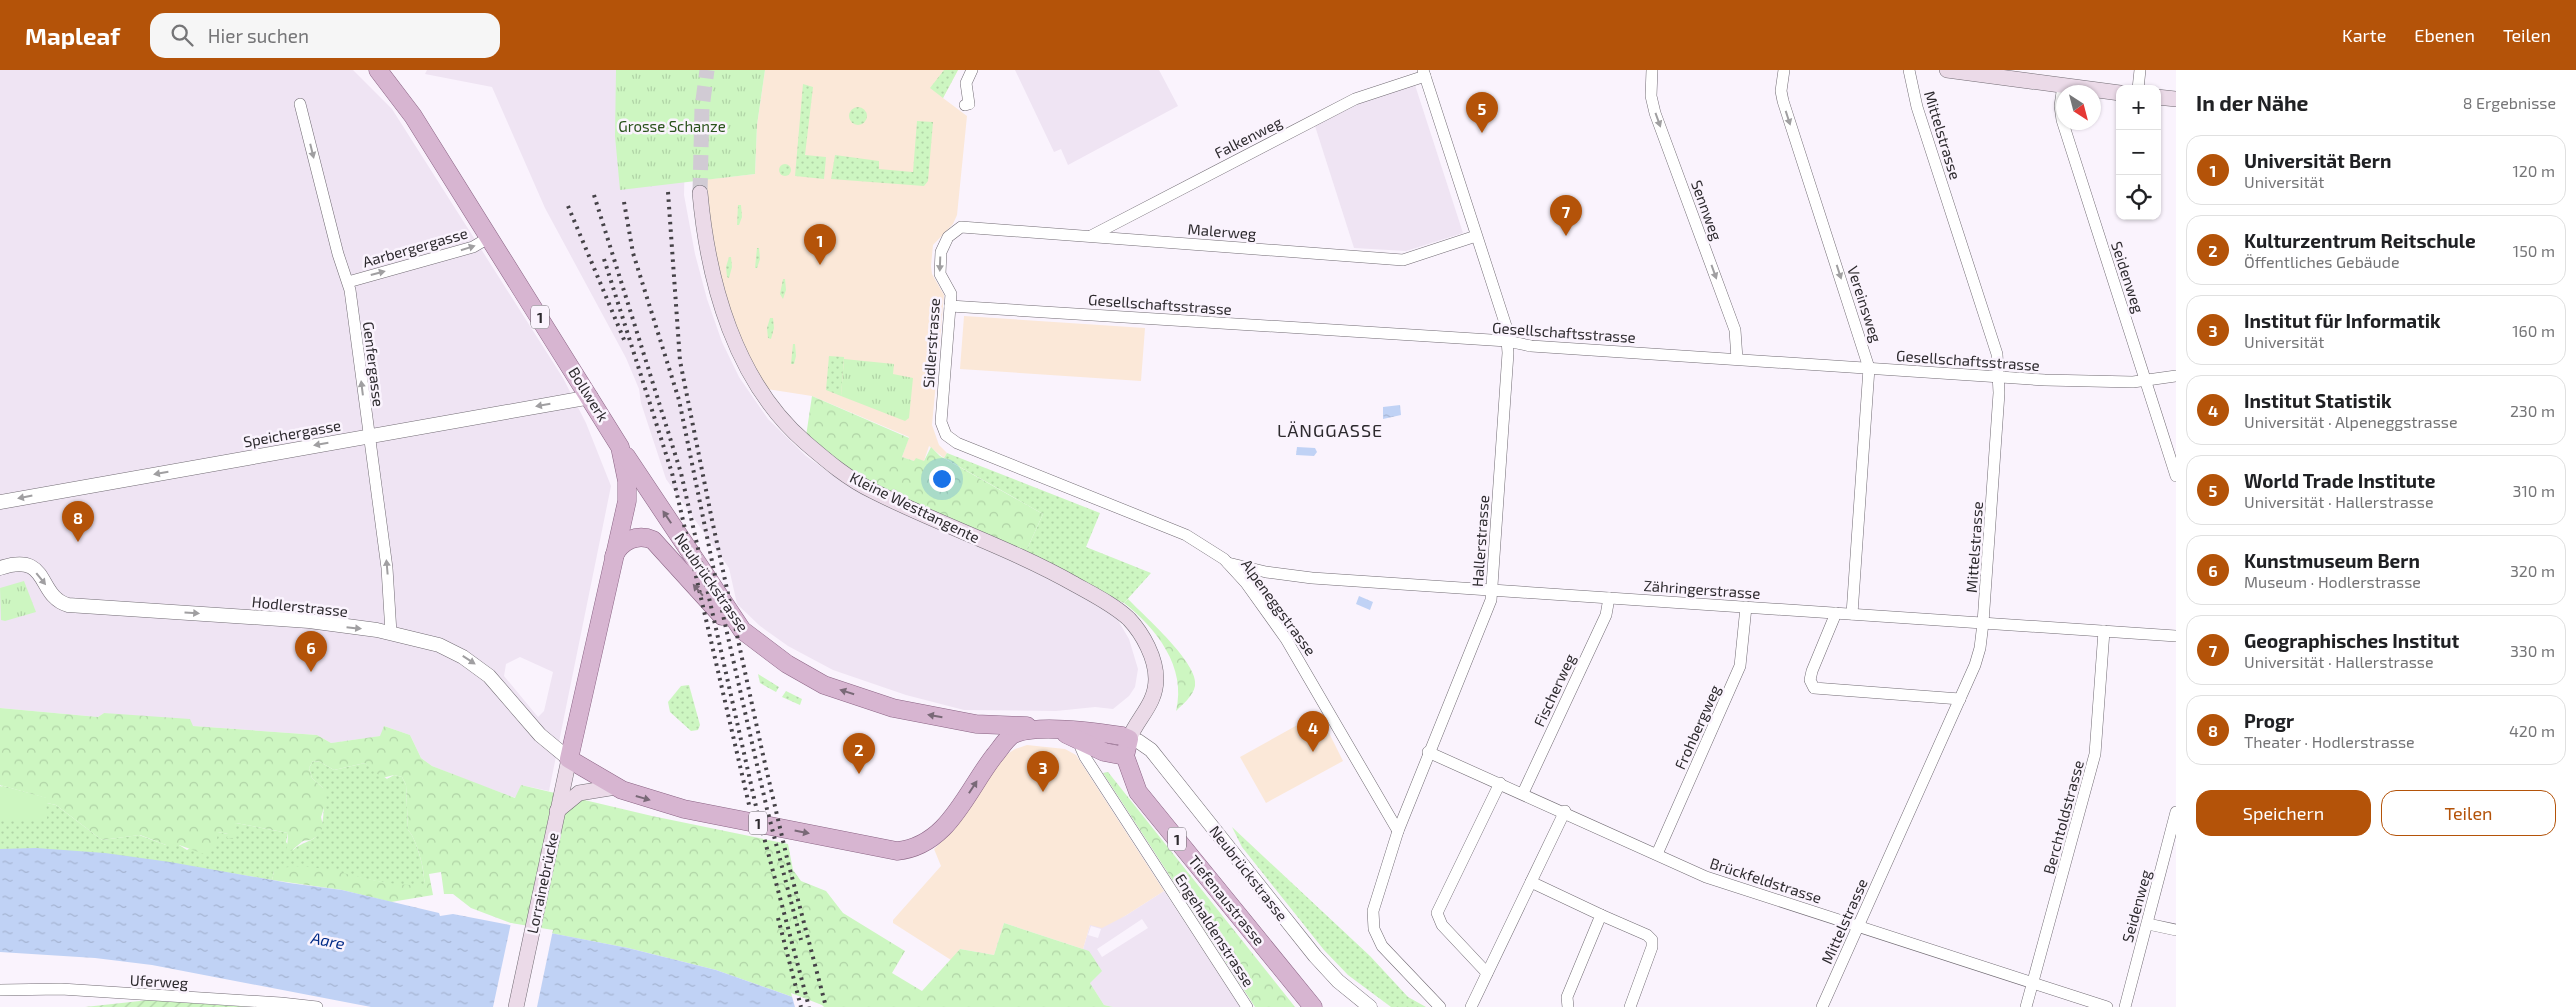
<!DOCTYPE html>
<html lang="de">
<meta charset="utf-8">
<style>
body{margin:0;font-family:"Exo 2",sans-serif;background:#f6f6f6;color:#202124}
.controls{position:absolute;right:15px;top:15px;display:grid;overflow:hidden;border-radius:10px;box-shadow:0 1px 4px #0004}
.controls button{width:45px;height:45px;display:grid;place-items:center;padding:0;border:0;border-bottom:1px solid #e0e0e0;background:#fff;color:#202124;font:25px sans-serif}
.compass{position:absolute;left:2056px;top:15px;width:45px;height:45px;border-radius:50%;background:#fff;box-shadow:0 1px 4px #0004;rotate:144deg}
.you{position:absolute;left:941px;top:408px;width:18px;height:18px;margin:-12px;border:4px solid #fff;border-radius:50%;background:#1a73e8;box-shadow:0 0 0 8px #1a73e833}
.badge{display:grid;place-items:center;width:32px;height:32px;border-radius:50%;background:#b45309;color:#fff;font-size:16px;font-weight:700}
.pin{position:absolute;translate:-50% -41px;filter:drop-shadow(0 1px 2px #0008)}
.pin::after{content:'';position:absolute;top:26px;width:18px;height:15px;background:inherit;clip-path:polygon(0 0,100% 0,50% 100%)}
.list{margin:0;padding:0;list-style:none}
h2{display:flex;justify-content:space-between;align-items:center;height:65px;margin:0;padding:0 20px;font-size:21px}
h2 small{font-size:16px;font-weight:400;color:#757577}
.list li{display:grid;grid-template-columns:32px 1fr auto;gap:15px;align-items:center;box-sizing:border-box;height:70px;margin:0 10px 10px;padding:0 10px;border:1px solid #e0e0e0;border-radius:15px}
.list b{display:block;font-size:19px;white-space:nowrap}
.list p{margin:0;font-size:16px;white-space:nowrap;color:#757577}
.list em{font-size:16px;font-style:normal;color:#757577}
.actions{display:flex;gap:10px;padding:15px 20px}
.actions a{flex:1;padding:11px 0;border:1px solid #b45309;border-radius:15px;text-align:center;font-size:18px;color:#b45309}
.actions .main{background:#b45309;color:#fff}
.icon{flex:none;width:28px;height:28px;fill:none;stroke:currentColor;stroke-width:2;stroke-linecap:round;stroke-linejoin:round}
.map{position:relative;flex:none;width:2176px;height:937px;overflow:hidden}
header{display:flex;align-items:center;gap:30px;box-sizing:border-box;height:70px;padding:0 25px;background:#b45309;color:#fff}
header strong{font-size:24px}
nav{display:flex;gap:28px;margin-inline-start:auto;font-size:18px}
.search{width:350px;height:45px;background:#f6f6f6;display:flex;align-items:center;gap:12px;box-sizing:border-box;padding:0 18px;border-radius:15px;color:#757577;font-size:19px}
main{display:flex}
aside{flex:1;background:#fff}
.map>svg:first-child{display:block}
.built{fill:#efe4f3;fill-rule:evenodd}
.education{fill:#fbe8d8}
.grass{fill:url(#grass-dots)}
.forest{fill:url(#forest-crowns)}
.park{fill:url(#park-tufts)}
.garden{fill:url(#garden-furrows)}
.pitch{fill:#cdf6c1}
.water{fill:url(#water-ripples)}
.pier{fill:#faf3fd}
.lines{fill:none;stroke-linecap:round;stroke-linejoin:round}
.secondary-tunnel{stroke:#d1cbd4;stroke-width:15;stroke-dasharray:15 8;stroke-linecap:butt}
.minor-casing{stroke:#716b73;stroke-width:12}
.tertiary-casing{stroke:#716b73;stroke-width:15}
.secondary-casing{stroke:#716b73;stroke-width:16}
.primary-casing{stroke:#8a6484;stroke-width:19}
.minor{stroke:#fff;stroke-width:11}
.tertiary{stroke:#fff;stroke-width:14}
.secondary{stroke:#ebdae8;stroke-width:15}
.primary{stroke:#d7b5d1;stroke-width:18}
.rail{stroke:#454247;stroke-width:4;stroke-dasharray:2.5 5;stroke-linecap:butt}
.oneway{fill:#a09fa1}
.oneway2{fill:#796977}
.labels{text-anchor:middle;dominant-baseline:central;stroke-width:5;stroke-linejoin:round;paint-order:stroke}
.shield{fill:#faf3fd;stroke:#6a666c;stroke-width:1}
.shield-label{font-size:14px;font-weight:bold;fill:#2d2a2e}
.park-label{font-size:15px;fill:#29521b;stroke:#faf3fd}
.street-label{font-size:15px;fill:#2d2a2e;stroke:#faf3fd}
.water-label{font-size:16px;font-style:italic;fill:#012a87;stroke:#faf3fd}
.quarter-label{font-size:18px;letter-spacing:1px;fill:#2d2a2e;stroke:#faf3fd}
</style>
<header>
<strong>Mapleaf</strong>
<div class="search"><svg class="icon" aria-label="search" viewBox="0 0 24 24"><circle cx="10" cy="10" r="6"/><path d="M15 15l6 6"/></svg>Hier suchen</div>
<nav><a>Karte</a><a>Ebenen</a><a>Teilen</a></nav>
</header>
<main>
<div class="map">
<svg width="2176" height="937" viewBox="0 0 2176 937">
<defs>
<pattern id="grass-dots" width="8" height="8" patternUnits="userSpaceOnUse" patternTransform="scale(1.25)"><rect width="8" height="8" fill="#cdf6c1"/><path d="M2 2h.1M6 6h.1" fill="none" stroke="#b0d3a6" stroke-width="1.8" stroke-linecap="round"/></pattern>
<pattern id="forest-crowns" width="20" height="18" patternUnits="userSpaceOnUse" patternTransform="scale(1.25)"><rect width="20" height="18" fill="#cdf6c1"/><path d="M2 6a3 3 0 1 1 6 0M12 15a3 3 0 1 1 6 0" fill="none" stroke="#b0d3a6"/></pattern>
<pattern id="park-tufts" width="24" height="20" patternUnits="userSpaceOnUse" patternTransform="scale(1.25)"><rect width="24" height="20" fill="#cdf6c1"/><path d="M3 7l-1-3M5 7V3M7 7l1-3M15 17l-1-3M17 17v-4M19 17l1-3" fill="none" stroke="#b0d3a6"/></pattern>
<pattern id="garden-furrows" width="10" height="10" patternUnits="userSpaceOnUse" patternTransform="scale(1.25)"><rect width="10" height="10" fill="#cdf6c1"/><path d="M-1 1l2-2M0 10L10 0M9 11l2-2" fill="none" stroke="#b0d3a6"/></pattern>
<pattern id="water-ripples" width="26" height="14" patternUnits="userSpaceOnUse" patternTransform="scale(1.25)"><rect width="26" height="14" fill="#c0d2f5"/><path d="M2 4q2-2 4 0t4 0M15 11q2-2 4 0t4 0" fill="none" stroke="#a5b4d2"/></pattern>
</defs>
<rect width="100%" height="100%" fill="#faf3fd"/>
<g class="built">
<path d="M0,0H353L392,39L563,308L586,353L611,416L549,721L521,715L516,728L477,714L432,696L421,688L410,665L384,656L381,666L331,673L317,665L193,656L104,643L98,647L0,638ZM520,587L553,602L544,641L538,647L504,606L506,594Z"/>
<polygon points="427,0 687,0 684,125 695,184 707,229 722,272 739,307 768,349 806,386 837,408 866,425 1060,513 1116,547 1129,569 1138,599 1135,617 1129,626 1113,639 1095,637 1056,641 964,640 906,625 833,600 788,576 760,556 737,534 729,498 666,409 641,333 639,319 626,288 545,138 492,17 425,4"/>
<polygon points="1015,0 1159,0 1178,36 1068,95 1061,79 1054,82"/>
<polygon points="1415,15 1463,163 1406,181 1354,178 1315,56 1360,33"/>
<path d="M1164,821L1240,937H1113L1104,935L1090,913L1083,879L1090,855L1125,846ZM1142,849L1148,858L1102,887L1097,879ZM1091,856L1101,859L1098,868L1088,865Z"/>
</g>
<g class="education">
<polygon points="765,0 958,0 943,28 967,46 957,145 953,154 933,175 931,196 932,204 944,225 932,355 939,375 947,383 944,388 929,376 924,391 914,391 902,387 909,367 812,326 760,318 736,277 702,125 702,110 755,104 757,55"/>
<polygon points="964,246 1145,258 1141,311 960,299"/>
<polygon points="1319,643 1343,691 1266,733 1240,687"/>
<polygon points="1027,675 1065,679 1076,685 1164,821 1125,846 1102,858 1090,855 1083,879 1004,853 994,885 960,879 951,890 893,853 893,850 941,796 934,779 953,761 1003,687 1015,679"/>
</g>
<g class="grass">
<polygon points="944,0 958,0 943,28 930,18"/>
<polygon points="803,14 813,17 805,85 826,87 824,109 795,106"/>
<circle cx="858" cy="46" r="9"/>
<polygon points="917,51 933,52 928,111 924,116 831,109 835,85 879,91 879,99 913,102"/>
<circle cx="785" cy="100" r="6"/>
<polygon points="738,135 741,135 742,147 739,155 737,155"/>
<polygon points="757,178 759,178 760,189 757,198 755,198"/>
<polygon points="729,187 731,187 732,197 729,208 727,207 726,197"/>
<polygon points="783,209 785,209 786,220 783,229 780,224"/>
<polygon points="770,248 773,248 774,258 771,269 768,268 767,258"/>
<polygon points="793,274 795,274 796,286 794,294 791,294"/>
<polygon points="829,286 844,287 841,326 826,320"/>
<polygon points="947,383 1100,443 1086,477 1151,503 1124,533 1023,488 1043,444 944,388"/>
<polygon points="758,604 779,617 776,622 760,613"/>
<polygon points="689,615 700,655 698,660 691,661 670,642 668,632 681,616"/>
<polygon points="786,621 802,629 800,635 782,627"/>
<path d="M313,691L320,692L334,700L365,693L387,709L394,705L402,707L406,715L408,760C416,767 426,803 424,815H395L319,799L274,801L272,810C182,795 91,778 0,779V749L47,748L0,715L47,728V733L56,735L102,770L139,765L166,775H179L187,780L218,762L228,764L236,753L288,763L286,772L293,780C300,774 305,773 313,769C326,762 324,732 323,718L312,708L309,698Z"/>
<polygon points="1232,757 1370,886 1408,927 1426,937 1391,937 1348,905 1324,880 1242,777"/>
</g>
<g class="forest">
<polygon points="812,326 909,368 902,387 914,391 916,388 924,391 931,377 940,386 1043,444 1023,488 924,444 805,373"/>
<path d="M1128,529C1143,545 1200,594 1195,616C1193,626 1183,634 1176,641C1187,597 1156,558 1124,533Z"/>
<path d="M0,638L98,647L104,643L190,649L193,656L317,665L331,673L380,666L384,656L410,665L421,688L432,696L515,728L521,715L652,746L788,774L793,800L801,811L826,821L843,843L905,881L892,903L922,921L960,879L994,885L1004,853L1089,881L1102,901L1090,913L1104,935L1113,937H821L716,900L628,878L524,858L471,838L453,824H444L441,802L429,804L433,825L391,832L342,820L272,810L274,801C311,784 382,822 424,814C426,803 416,767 408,760L406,715L402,707L394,705L382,708L365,693L334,700L320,692L313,691L309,698L312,708L323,718L327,729L321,747L323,756L319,765L311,770L303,771L291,781L287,779L288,763L236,753L233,769L227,768L228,764L218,762L216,775L211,781L204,784L179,775H166L140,765L102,770L56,735L47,733L46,728L0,715Z"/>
<polygon points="1108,702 1295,937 1255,937 1103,703"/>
</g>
<g class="park">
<polygon points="616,0 765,0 757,55 755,104 620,120 615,66"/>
<polygon points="844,289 894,294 893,304 913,308 909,348 905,351 841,326"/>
<polygon points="24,511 36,542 5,551 1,550 0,518"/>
</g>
<polygon class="garden" points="149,930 250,937 85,937"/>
<polygon class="pitch" points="0,716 46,728 47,749 0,749"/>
<g class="water">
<polygon points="1400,335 1401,345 1383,349 1383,337"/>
<polygon points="1297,377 1315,378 1317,382 1314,386 1296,385"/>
<polygon points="1359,526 1373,532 1370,540 1356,534"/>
<polygon points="36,778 105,783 170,792 289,813 342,820 439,843 440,846 453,844 628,878 716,900 821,937 371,937 152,895 95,888 0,882 0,779"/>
</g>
<g class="pier">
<polygon points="511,853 553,860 537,937 493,937"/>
<polygon points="791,923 822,935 824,937 795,937"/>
</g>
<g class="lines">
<polyline class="secondary-tunnel" points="700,123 702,38 707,0"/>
<defs>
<g id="minor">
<polyline points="1423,0 1506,256 1508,283 1491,530 1398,761 1373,841 1374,859 1382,876 1440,937"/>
<polyline points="1652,0 1651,26 1655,43 1735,260 1737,289"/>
<polyline points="1784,0 1781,21 1783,31 1869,298 1852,544"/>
<polyline points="2063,15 2060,36 2062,50 2176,406"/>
<polyline points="2138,19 2140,0"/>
<polyline points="300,34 338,184 350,220 387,498 391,563"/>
<polyline points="965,35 969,34 966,13 972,0"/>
<polyline points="1091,166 1355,29 1425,6"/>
<polyline points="348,212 473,177 490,167"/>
<polyline points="950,236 1507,271 1531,276 2045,310 2133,312 2176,306"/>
<polyline points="1228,493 1266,502 1312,508 2176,566"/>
<polyline points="1836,543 1812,601 1810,610 1814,618 1960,629"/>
<polyline points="1083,668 1081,678 1085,687 1247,937"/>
<polyline points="1428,682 1706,807 2107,937"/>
<polyline points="1523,723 1606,545 1609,528"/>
<polyline points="1398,761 1286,569 1246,513 1224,489 1186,465 957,373 946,365 941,352 951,224 940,204 941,182 948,167 961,157 1403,190 1476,166"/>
<polyline points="1657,784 1740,596 1746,537"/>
<polyline points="1531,812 1601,845 1567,927 1568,937"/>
<polyline points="1601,845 1647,865 1652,870 1652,877 1630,937"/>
<polyline points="2148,854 2176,860"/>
<polyline points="1487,903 1442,855 1437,843 1500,713"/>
<polyline points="0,920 61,919 281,933 317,937"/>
<polyline points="1471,937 1565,741"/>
<polyline points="1822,937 1975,595 1980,578 1983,553 1999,323 1997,284 1917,37 1909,0"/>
<polyline points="2026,937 2095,684 2104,561"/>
<polyline points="2125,937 2176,742"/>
</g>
<g id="tertiary">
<polyline points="0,432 591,327"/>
<path d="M0,498C51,481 36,526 68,535L309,551L377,560L439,575L463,587L489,606L540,665L569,689"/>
<polyline points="1129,669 1138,671 1151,680 1315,886 1338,911 1370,937"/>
</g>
<g id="secondary">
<polyline points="1947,0 2120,23"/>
<polyline points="2157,27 2176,29"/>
<path d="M700,123C708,212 735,312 806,373C827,391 848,409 873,421C940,455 1011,478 1076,515C1094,525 1114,535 1129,549C1143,564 1156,588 1156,609C1156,634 1138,647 1129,669"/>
<polyline points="557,741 579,723 616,717"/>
<polyline points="516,937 569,689"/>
</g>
<g id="primary">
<path d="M378,0L413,46L620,377L627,411V431L569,689L622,720L684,739L897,781C948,776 966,722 994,686C1000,679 1005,670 1012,665C1033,653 1097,662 1122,666L1129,669L1125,686L1138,722L1313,937"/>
<polyline points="626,386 742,560 787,594 824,615 893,638 976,654 1027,656"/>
<path d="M614,486C621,471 637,463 653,470L722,546"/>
<polyline points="1066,664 1104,682 1125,686"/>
</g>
</defs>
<use href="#minor" class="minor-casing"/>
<use href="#tertiary" class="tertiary-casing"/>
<use href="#secondary" class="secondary-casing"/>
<use href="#primary" class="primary-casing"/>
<use href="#minor" class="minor"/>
<use href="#tertiary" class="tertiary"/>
<use href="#secondary" class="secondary"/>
<use href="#primary" class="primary"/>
<g class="rail">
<polyline points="668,122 680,291 712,450 763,685 787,788 826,937"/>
<polyline points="594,125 681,403 757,741 809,937"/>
<polyline points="624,132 633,183 679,330 723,545 767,739 801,870"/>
<polyline points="568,136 625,272"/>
<polyline points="604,189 672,403 750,739"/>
<polyline points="778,848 801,937"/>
</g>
</g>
<defs><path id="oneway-solid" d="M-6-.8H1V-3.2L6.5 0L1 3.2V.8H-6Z" transform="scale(1.25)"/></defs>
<g class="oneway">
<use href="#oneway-solid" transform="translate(1788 48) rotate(72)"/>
<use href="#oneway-solid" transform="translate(1658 50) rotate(70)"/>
<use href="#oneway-solid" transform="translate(312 81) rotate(76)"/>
<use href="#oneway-solid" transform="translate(468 178) rotate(-18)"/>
<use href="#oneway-solid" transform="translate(940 194) rotate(92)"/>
<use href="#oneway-solid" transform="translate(1714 202) rotate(70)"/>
<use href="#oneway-solid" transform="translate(1839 202) rotate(72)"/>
<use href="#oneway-solid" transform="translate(378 203) rotate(-15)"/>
<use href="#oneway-solid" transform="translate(362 318) rotate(-97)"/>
<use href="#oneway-solid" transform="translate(543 335) rotate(170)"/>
<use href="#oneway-solid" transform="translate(321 374) rotate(170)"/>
<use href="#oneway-solid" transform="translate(161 403) rotate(170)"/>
<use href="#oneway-solid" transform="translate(25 427) rotate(169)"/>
<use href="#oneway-solid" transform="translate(387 497) rotate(-95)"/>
<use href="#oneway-solid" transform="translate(41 509) rotate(51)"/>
<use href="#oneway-solid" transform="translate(192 543) rotate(4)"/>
<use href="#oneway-solid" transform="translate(354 558) rotate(6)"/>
<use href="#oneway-solid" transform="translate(469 590) rotate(33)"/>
</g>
<g class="oneway2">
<use href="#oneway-solid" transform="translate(667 447) rotate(-124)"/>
<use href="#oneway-solid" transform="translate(698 520) rotate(-131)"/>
<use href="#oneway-solid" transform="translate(847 622) rotate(-162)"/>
<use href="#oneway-solid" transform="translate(935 646) rotate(-170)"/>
<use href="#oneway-solid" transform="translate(973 717) rotate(-57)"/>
<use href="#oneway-solid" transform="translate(643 728) rotate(16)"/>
<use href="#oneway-solid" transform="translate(802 762) rotate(11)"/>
</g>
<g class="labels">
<g class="shield">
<rect x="531" y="235.5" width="18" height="23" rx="4"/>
<rect x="749" y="741.5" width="18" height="23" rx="4"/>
<rect x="1168" y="757.5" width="18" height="23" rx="4"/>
</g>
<g class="shield-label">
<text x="540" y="247">1</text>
<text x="758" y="753">1</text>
<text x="1177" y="769">1</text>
</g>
<g class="park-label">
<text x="672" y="56">Grosse Schanze</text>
</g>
<g class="street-label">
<text transform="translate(1943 65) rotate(73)">Mittelstrasse</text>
<text transform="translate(1248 67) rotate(-27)">Falkenweg</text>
<text transform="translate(1707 140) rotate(70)">Sennweg</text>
<text transform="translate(1222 161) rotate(4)">Malerweg</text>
<text transform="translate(415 177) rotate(-16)">Aarbergergasse</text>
<text transform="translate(2128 207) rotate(72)">Seidenweg</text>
<text transform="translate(1160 234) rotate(4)">Gesellschaftsstrasse</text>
<text transform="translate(1865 234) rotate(72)">Vereinsweg</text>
<text transform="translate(1564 262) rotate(4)">Gesellschaftsstrasse</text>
<text transform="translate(931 273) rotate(-86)">Sidlerstrasse</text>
<text transform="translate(1968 290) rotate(4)">Gesellschaftsstrasse</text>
<text transform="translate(374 294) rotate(83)">Genfergasse</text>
<text transform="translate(589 324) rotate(58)">Bollwerk</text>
<text transform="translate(292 363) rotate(-10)">Speichergasse</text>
<text transform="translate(915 437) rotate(26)">Kleine Westtangente</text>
<text transform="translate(1480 471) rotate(-86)">Hallerstrasse</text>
<text transform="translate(1974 477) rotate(-86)">Mittelstrasse</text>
<text transform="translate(712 512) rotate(55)">Neubrückstrasse</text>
<text transform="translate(1702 519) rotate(4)">Zähringerstrasse</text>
<text transform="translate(300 536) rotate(6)">Hodlerstrasse</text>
<text transform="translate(1279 537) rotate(54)">Alpeneggstrasse</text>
<text transform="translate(1554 620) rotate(-65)">Fischerweg</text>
<text transform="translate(1697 657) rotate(-66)">Frohbergweg</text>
<text transform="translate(2063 747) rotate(-75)">Berchtoldstrasse</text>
<text transform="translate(1249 803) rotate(52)">Neubrückstrasse</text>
<text transform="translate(1766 810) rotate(18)">Brückfeldstrasse</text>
<text transform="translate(542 813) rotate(-78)">Lorrainebrücke</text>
<text transform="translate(1227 830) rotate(51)">Tiefenaustrasse</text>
<text transform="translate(2136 836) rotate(-75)">Seidenweg</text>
<text transform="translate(1844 851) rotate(-66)">Mittelstrasse</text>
<text transform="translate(1215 860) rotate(57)">Engehaldenstrasse</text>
<text transform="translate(159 911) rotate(3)">Uferweg</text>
</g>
<g class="water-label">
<text transform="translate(328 870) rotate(11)">Aare</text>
</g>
<g class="quarter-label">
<text x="1330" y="360">LÄNGGASSE</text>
</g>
</g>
</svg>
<div class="controls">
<button>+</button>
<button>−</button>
<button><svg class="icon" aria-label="locate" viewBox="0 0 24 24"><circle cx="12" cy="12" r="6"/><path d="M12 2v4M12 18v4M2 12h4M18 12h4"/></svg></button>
</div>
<svg class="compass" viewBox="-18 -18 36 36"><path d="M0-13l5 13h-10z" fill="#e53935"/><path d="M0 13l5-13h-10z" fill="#757577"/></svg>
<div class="you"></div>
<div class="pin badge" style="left:820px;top:195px">1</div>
<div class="pin badge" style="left:859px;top:704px">2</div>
<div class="pin badge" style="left:1043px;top:722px">3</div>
<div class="pin badge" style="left:1313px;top:682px">4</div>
<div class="pin badge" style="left:1482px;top:63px">5</div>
<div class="pin badge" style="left:311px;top:602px">6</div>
<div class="pin badge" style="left:1566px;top:166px">7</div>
<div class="pin badge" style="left:78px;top:472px">8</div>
</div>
<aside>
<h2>In der Nähe<small>8 Ergebnisse</small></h2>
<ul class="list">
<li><span class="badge">1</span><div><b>Universität Bern</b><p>Universität</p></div><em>120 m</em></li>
<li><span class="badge">2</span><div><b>Kulturzentrum Reitschule</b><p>Öffentliches Gebäude</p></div><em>150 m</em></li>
<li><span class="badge">3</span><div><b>Institut für Informatik</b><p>Universität</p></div><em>160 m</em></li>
<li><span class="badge">4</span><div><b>Institut Statistik</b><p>Universität · Alpeneggstrasse</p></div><em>230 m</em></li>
<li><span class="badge">5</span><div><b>World Trade Institute</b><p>Universität · Hallerstrasse</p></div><em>310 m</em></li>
<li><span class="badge">6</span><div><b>Kunstmuseum Bern</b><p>Museum · Hodlerstrasse</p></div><em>320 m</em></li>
<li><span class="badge">7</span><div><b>Geographisches Institut</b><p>Universität · Hallerstrasse</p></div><em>330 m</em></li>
<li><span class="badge">8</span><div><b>Progr</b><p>Theater · Hodlerstrasse</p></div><em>420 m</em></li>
</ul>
<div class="actions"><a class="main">Speichern</a><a>Teilen</a></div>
</aside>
</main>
